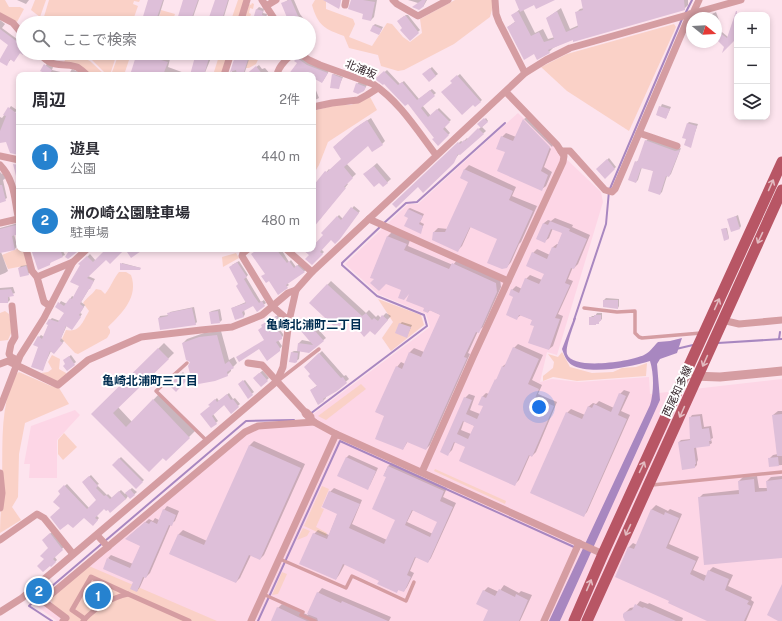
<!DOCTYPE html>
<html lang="ja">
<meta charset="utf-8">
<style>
body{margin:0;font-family:"Public Sans","Noto Sans JP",sans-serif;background:#f7f7f7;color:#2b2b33}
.controls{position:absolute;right:12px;top:12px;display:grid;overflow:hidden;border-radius:8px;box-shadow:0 2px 6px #0003}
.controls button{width:36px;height:36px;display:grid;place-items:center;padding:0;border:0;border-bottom:1px solid #e1e1e2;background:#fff;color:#2b2b33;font:20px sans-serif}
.compass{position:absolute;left:686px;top:12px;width:36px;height:36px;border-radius:50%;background:#fff;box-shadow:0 2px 6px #0003;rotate:108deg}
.you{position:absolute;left:539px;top:407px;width:14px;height:14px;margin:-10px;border:3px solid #fff;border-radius:50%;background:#1a73e8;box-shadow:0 0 0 6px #1a73e833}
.badge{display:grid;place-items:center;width:26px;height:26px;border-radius:50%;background:#2682cf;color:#fff;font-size:13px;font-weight:700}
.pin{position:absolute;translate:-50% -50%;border:2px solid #fff;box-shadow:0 1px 4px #0006}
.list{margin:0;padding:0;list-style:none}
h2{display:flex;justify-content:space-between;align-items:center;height:52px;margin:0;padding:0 16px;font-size:17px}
h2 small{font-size:13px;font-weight:400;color:#7c7c81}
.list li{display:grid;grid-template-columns:26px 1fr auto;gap:12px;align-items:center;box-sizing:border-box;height:64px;padding:0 16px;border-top:1px solid #e1e1e2}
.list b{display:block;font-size:15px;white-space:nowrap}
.list p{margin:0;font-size:13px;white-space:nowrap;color:#7c7c81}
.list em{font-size:13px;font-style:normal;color:#7c7c81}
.icon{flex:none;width:22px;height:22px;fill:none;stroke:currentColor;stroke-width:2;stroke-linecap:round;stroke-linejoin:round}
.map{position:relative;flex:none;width:782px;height:621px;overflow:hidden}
.search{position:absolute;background:#fff;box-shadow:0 2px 6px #0003;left:16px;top:16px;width:300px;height:44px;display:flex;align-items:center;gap:10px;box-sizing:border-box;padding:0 14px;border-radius:22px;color:#7c7c81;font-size:15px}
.panel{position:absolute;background:#fff;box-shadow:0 2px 6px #0003;left:16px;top:72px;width:300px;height:180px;border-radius:8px}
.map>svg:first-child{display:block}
.built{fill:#fdd6e6}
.green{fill:#fad1c7}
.water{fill:#a887c0}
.shadow{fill:#0003;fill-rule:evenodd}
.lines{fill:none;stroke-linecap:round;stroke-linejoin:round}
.stream{stroke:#a887c0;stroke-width:2}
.building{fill:#debfd9;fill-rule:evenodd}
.service{stroke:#d59da2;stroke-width:3.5}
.pedestrian{stroke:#d59da2;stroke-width:5}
.minor{stroke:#d59da2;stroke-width:7}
.tertiary{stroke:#d59da2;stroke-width:9}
.primary{stroke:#b85665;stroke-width:11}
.oneway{stroke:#e3bbc1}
.labels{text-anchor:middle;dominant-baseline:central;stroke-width:4;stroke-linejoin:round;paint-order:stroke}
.street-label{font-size:11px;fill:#35262c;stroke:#fff}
.neighbourhood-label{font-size:12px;font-weight:bold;fill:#002d51;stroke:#fff}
</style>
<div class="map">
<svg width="782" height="621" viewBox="0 0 782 621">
<rect width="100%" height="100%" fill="#fde4ee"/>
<g class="built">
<polygon points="518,113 601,192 603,202 557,355 547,352 540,382 552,379 579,382 649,377 650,394 782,379 782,621 57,621 35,605 252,424 304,421 430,327 426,314 378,294 345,264 408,204 418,204"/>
<polygon points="75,410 80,415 57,440 57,478 29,478 30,464 24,464 31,426"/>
</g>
<g class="green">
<polygon points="0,0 5,0 9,7 20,7 24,9 17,22 0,14"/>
<polygon points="35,0 46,0 40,17 31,10"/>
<polygon points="49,0 140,0 139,2 134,1 133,4 138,6 132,23 45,23 43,20"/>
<polygon points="238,0 245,0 237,23 230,23"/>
<path d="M315,0H326V9L353,19L355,24L349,37L372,46L387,23L392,24L403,37L410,42L422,33L420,19L455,0H492L493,6L490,17L454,44L404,70L398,71L381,66L378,55L349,48L344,36C325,29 318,26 312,5Z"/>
<polygon points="252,3 254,4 253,9 250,8 249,13 251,14 248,23 243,23 249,4 251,5"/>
<polygon points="161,10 175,14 172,23 158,23"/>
<polygon points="674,24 676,27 629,131 567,91 541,67 567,54"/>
<polygon points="69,53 72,53 90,61 105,75 90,75 64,62"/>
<polygon points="109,53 117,53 110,75 107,75 91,59"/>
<polygon points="119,53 131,54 124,75 111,75"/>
<polygon points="220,53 228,53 221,75 213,75"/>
<polygon points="251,53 261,53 256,64 249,68 246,68"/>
<polygon points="370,97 377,110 328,142 319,165 313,175 313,111 336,105 351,105"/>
<polygon points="19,248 23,249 28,265 8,269 2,255"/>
<polygon points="236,253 239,258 223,267 222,257"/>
<path d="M119,272H126L131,275C139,297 122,313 108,327L110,330V333L107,338L78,354L75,353L62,339L66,330C80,333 83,321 89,311L83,303C87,297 92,295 96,289L101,290L105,294C111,287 113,279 119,272Z"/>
<polygon points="378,299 421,315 424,325 391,351 382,338 393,322"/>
<polygon points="5,311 9,314 12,331 8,340 0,341 0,313"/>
<polygon points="562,352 570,367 592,373 613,372 622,368 636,367 647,363 646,376 577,381 553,377 543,381 543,376 553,368 554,362 548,354 558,357"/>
<polygon points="52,355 60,359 59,369 66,373 66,375 57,382 41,373 48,372 52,369 48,362"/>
<path d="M19,372L51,386L59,388L69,404L25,423L19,454L18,497L12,507L21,520L0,533C0,517 2,501 2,484C3,452 0,419 10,387C12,381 13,376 19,372Z"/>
<polygon points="361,384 366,389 326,420 318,416"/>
<polygon points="64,433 77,447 63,460 58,454 58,440"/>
<polygon points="435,469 506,501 505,504 434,471"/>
<polygon points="322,486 329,489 321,508 324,509 316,527 327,533 326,536 304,526"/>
<polygon points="303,528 310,531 307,536 297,540"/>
<path d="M89,566L217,621H66L70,617C62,612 51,608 51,598Z"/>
<polygon points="282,572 287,574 278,594 272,595"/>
</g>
<path class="water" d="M574,318H576C574,325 565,347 567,354C573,371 632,361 644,355C650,352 653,347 658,342L670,341L682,338L677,353L660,359L657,364L660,400L560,621H549L650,405C654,392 654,374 650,361C631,367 590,375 572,365C567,362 564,355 562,349Z"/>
<g class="shadow">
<polygon points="17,0 29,0 26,4"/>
<polygon points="149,0 164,0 157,23 142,23"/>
<polygon points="185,0 199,0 191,23 177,23"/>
<polygon points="216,0 229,0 222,23 208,23"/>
<polygon points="288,0 294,0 300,14 307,23 292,23 282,4"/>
<polygon points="352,0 377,0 374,17 371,20"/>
<polygon points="408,0 427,0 423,7 418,3"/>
<polygon points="518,0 552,0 535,4 523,9 535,33 543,29 548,39 555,37 547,18 561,8 570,29 579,25 576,13 580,9 584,8 582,0 688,0 688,5 684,9 573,38 553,48 549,52 535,53 508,27 516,21 513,15 520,9"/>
<polygon points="259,7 264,9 263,13 267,14 265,23 253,23 257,9"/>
<polygon points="716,12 719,20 716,23 716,18 711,18 710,15"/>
<polygon points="406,15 408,15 420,30 410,39 400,19"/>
<polygon points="0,20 5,24 2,28 21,42 23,40 23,53 20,52 11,59 7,64 9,44 0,38"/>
<polygon points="737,20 737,41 734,40 725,46 716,38 716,27 728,37"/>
<polygon points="375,24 383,27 379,34 373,26"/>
<polygon points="138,53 150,53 170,59 168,67 190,75 131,75"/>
<polygon points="167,53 182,53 179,57"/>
<polygon points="198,53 219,53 215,59 211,58 204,75 197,75"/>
<polygon points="237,53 251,53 244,75 231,75"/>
<polygon points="300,57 329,71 323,81 313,77 313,75 291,75 298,63 296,61"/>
<polygon points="47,63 53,67 52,70 69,74 72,69 81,73 80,75 42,75"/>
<polygon points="259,65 262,69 265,68 271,75 246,75"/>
<polygon points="432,67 438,74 429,81 426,72"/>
<polygon points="387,70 400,84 404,81 419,99 432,89 436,93 422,105 431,116 439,108 451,120 444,126 450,133 438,144 436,138 408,103 384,83 377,79"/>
<polygon points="334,74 343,77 338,88 332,75"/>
<polygon points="460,74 482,100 475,106 453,83 454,79"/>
<polygon points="359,82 367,85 364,90 357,84"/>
<polygon points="313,83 319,98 313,101"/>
<polygon points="662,104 671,107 666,118 657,115"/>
<polygon points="11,106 17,110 10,119 19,122 19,154 7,140 0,142 0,117 2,118"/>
<polygon points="527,117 554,143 552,147 524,119"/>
<polygon points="371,118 385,141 382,144 368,144 346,163 356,174 346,183 348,184 320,219 313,219 313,188 329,169 330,170 342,159 337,144 360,125"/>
<polygon points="486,118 488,121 482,127 486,131 460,154 459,154 449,167 418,186 394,204 461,141 463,142 467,138 468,139 481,127 479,124"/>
<polygon points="524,122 551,149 544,167 552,172 546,186 542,189 506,152 502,137 506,133 516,137"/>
<polygon points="689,122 698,124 690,146 687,138 688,123"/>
<polygon points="648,139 678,149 681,148 671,174 669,176 667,176 662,192 660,194 654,171 642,167 638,180 636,182 636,162 639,160 646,141"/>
<polygon points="609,158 616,167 605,177 597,169"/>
<polygon points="377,163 391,179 383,186 368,171"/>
<polygon points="469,165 516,187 512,196 537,206 521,242 519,244 511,262 507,267 499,238 471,226 462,246 458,250 434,232 438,228 448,229 469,181 461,178 465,169"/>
<polygon points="0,172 2,174 3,174 6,178 3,180 7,198 0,202"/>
<polygon points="354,206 360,211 337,240 331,239 321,249 324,252 312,264 310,254 303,249 313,249 313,242 316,244 325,234 323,233 339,215 343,219"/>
<polygon points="410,208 424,214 420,222 424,224 420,233 409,218 408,209"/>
<polygon points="738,215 741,226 740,228 728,220"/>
<polygon points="555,218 573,225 572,227 590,235 578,264 574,268 573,267 568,279 573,281 558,314 563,316 553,346 549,349 533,320 521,315 517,318 514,296 512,290 516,286 522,289 526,279 530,275 542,280 545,273 533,253 537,249 550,255 553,247 557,244 558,244 563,233 553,228 549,238 545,241 537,238 544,223 548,220 551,221"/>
<polygon points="18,223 19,233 14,234 17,246 15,249 1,252 8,271 5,273 0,275 0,228"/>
<polygon points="727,228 729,238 725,239 723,229"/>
<polygon points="392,232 410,240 408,246 453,265 457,260 500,278 501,287 483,327 478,331 468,353 470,354 430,445 426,449 408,441 403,449 386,415 397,367 401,362 405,364 410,352 414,348 424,352 441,315 430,310 428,312 410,292 371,277 388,236"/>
<polygon points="33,249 62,249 65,255 51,261 50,264 34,252"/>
<polygon points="71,249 77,250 70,257 67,256"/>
<polygon points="107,249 123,249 106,258 88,276 95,279 81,302 85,305 80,313 82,314 74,326 67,325 61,338 64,341 54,353 51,351 42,370 39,347 39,337 41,335 44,337 50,320 52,318 60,321 66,313 57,307 61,301 67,304 72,296 74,297 81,286 81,265 80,264 90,254 96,261"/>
<polygon points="258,249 281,249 289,262 291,260 296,267 299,264 306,270 287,283 289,285 278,293 266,274"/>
<polygon points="239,261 248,275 246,277 261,302 264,300 266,303 257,310 253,304 244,310 245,314 244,316 236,319 232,308 246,302 232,265"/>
<polygon points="122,263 141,268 121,269"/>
<polygon points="27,265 30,272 28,274 19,268 21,266"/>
<polygon points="331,281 366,313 369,310 376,317 378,315 381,318 386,313 391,316 375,334 370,329 363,331 350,316 310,303"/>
<polygon points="13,287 15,293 9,295 10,300 8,302 0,302 0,288"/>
<polygon points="606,298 619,299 619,306 618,308 604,300"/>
<polygon points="194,307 197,322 195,324 159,318 160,316 169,315 170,312"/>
<polygon points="220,309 222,320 220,322 210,312 212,311"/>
<polygon points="597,313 602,313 602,319 598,323 590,318 592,316 595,316"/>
<polygon points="278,315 281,320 276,324 283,334 283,336 278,340 282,346 279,350 265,340 263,327 264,324"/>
<polygon points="311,321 326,338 308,352 300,351 299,359 295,362 292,352 294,351 298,351 299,343 302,340 312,342 304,327"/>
<polygon points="402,322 412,325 407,336 400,324"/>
<polygon points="221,331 229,360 234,357 237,363 231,369 231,371 227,375 191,362 183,343 187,339 204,333"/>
<polygon points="164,343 174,353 118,407 132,422 159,394 195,431 166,460 93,414"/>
<path d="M518,344L543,355L532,380L542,385L538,394L557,402L536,452L532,456L530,455L519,480L515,484L466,446L455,442L452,450L448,454L465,398L469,394L475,396L470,410L480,414L484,406L482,397L486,393L489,394L496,380L499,376L503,366L507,363L514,348ZM464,421L475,426L471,434L461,430Z"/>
<polygon points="322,351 344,376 346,375 349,379 336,390 326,396 326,398 324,400 318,403 311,390 318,385 308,364"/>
<polygon points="71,355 76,362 67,370 66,359"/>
<polygon points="262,371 263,371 269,378 261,386 254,378"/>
<polygon points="183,372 188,378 176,390 170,385"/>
<polygon points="245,380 254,392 248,397 240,383"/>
<polygon points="624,390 630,392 621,411 630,415 587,512 583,516 567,413 571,409 585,415 588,407 593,403 596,404 599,401 614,408 620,394"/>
<polygon points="229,393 233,399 235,398 240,404 231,412 225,404 213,414 218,421 211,427 210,405 217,398 219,401"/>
<polygon points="778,411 782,411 782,465 770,466 769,459 773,455 778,454 773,415"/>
<polygon points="702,414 704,427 711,426 713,438 711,439 712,443 709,445 696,447 698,460 697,462 697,465 695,467 679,442 681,440 691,439 690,418 692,415"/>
<polygon points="254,441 305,464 264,555 260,559 251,555 240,578 236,582 170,553 179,534 183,530 207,541 250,445"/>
<polygon points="349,455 378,468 370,485 367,488 346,458"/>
<polygon points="121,457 144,480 136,487 113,465"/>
<path d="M392,463L447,488L443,497L456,503L431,558L428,562L416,557L410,571L414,573L407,587L404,591L399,589L396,592L380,580L345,564L339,575L336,579L314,534L318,530L329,535L338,513L330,492L334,488L362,500L352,524L387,540L397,519L387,477L384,475L388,466ZM413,510L438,521L433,534L407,522Z"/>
<polygon points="91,475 99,484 97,485 107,495 108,494 112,498 121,490 125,494 132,488 137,492 130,498 128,496 126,499 104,508 96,515 99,518 93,525 84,516 62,507 62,494 59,491 67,484 89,508 97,500 83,482"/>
<polygon points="757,476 759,488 768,488 767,481 771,477 782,476 782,557 699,498 703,494 739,490 739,481 743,477"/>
<polygon points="656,505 668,511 670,509 682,514 669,544 699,557 693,570 707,576 709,571 713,567 733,575 728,586 752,597 751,600 754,602 746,621 709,621 671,600 617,577 629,547 633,543 637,545 652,509"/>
<polygon points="167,506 179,511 175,521 171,524 150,573 146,577 145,576 140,587 137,591 134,582 108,558 111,555 133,564 141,545 129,536 149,519 153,521 155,518 159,520 164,510"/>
<polygon points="52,532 64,547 54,556 57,560 51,566 45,559 50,548 43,540"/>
<polygon points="504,585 519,593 521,591 532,595 520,621 485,621 490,609 484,591 488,587 499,592"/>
<polygon points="322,588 391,617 389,621 272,621 278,608 282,604 308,615 318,593"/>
<polygon points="640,601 648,604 649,603 683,618 682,621 626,621 626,612 630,608 635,607"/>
</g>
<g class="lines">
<g class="stream">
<polyline points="685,14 692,0"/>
<polyline points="384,223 406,203 417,202 505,123"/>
<polyline points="574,320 606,224 609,191 682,19"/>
<polyline points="779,339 780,332"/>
<polyline points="718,343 782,339"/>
<polyline points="676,349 693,345"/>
<polyline points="310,414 427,326 424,315 377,296 342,265 342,263 381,226"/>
<polyline points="38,598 246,421 294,420"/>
<polyline points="31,604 29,606 52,621"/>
<polyline points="258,621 340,441 574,547"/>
</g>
</g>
<g class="building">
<polygon points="148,0 163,0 155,23 141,23"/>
<polygon points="183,0 198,0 190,23 176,23"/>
<polygon points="215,0 228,0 221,23 207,23"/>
<polygon points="289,0 291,0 298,16 304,23 290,23 288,20 281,3"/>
<polygon points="323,0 341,0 340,6 339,9"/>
<polygon points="351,0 363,0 375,2 371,21 362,19 363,14 348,9"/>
<polygon points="422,0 426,0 423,7 419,10 412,7"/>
<polygon points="515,0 555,0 536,9 534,5 520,12"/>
<polygon points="581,0 684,0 685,10 573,42 573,40 548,50 550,53 537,60 534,54 524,60 507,27 515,22 511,15 518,11 531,36 539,32 544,42 554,39 546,18 557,11 566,32 578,27 575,12 583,10"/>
<polygon points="256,9 263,11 262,15 266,16 264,23 252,23"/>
<polygon points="736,11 737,11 737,42 734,41 722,53 724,47 716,39 716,30 727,38"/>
<polygon points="404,16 406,16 419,33 410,41 400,30 402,28 397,21"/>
<polygon points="373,25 382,29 379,35 370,31"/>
<polygon points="0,29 19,43 22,40 23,40 23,55 20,53 14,62 10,59 7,66 0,62 0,59 8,45 0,39"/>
<polygon points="137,53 168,62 163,75 130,75"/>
<polygon points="196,53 217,53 215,60 209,58 204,75 190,75"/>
<polygon points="236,53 250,53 243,75 237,75 236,70 230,72"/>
<polygon points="297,58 307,65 328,73 322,83 313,78 313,75 288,75 297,63 294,61"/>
<polygon points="44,64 52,70 49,75 40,71"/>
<polygon points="256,66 263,75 245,75"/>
<polygon points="430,68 436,76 429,82 422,74"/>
<polygon points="384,71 398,85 402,82 417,100 430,90 435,96 421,108 428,117 437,109 450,122 443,129 449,135 438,146 432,139 434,138 408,104 405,106 384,84 383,85 375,79"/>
<polygon points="332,74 342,78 339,89 330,88"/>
<polygon points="457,75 481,102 475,107 473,105 462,115 441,92 452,83 450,81"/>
<polygon points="356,83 366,87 364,91 358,94 353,92"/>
<polygon points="659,106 670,109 666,119 656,115"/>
<polygon points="8,107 19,115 19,155 10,153 6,142 0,143 0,131 6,116 3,115"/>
<polygon points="484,118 488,122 481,128 477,124"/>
<polygon points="523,119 550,147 541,171 548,175 542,191 497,171 505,152 496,149 501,136 513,141"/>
<polygon points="367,120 383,145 372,152 368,146 344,167 353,178 344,187 346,188 313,228 313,186 325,171 327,172 341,159 333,147 355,128"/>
<polygon points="687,123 697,126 691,148 684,145 686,139 682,138"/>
<polygon points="478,128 484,134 460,155 458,154 454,163 450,167 423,193 418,187 396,208 392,204 458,142 460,144 464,140 465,141"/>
<polygon points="645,140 675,151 680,150 669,177 666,176 660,195 648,191 653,171 641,168 636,183 628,180 635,161 637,162 638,160"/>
<polygon points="607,159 615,169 605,179 596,169"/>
<polygon points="13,164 19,165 19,180 17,180"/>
<polygon points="374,166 388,183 383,187 379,183 374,187 363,174"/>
<polygon points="464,169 513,191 509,200 533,211 507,268 502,269 487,263 497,239 470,227 458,252 432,240 433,232 445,232 468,182 460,178"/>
<polygon points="0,185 2,185 6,201 0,203"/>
<polygon points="351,207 359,213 340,239 335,244 331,240 320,252 323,254 312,265 305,259 309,255 302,249 313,249 313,246 323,235 321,233 337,216 341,220"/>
<polygon points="408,209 423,216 419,224 423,226 421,234 404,226 408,218 404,216"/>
<polygon points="736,216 740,229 731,232 727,219"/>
<polygon points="550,221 570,229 569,231 587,239 574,269 571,268 565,283 570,285 555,318 560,319 549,350 528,343 534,326 530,325 532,320 519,315 517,320 506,315 513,297 509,295 511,289 519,293 525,278 539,284 544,274 526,266 532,252 547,259 552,247 556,248 562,233 551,229 545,243 536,239 543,223 548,225"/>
<polygon points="16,225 19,234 12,236 15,250 0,253 0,229"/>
<polygon points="726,228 729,239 724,241 721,229"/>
<polygon points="387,236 407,244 404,250 449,269 452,263 496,283 497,292 479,333 476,332 464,357 467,358 426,450 407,442 403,450 375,439 384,416 375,412 396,366 402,369 409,352 421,357 440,315 429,310 428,313 423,311 424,308 406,301 409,294 404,300 398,298 401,290 386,284 379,291 370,283 374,279 370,278"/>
<polygon points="41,249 60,249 63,257 50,263 50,265 38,270 32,252"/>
<polygon points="70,249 77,252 68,259 65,257"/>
<polygon points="106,249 125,249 110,264 106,260 87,278 94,281 90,289 89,289 80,304 84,307 79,315 81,317 72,330 66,326 60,341 63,343 54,354 50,351 43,371 31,367 38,347 33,345 38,336 42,339 48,325 46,324 49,319 58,322 64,313 55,307 57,304 58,302 64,306 70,298 72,299 79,286 70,282 80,265 78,264 87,256 93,262"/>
<polygon points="125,249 144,249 131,258"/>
<polygon points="258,249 276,249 287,263 289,261 294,268 297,265 305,272 286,285 288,288 278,295 269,281 266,283 261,276 265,274 251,254"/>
<polygon points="237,262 247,277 244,279 254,296 259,303 262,301 265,306 257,312 253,306 242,312 244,317 235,320 231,308 246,303 236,286 238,284 229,267"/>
<polygon points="120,263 141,268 140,270 120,270"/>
<polygon points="26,266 29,275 20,277 18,268"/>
<polygon points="327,284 362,316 366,313 372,320 374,318 378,321 382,315 388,320 375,335 370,331 364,337 360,332 361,331 350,318 345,322 344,321 337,329 309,303"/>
<polygon points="11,289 14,296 8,297 8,303 0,303 0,290"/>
<polygon points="603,300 618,300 618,309 603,307"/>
<polygon points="192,308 196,325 160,330 158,318 168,316 167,313"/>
<polygon points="218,311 220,323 211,324 209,312"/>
<polygon points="594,315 601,315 601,321 599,321 599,324 596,324 596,325 589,325 589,317 594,317"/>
<polygon points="276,316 280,322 275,326 282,336 282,339 276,342 280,348 280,351 267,361 259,349 239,362 236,357 264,340 258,330 262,327 261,325"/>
<polygon points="308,323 324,341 309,353 297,351 298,343 313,345 300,330"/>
<polygon points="399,323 411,327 407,338 395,333"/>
<polygon points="217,335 225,364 229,361 234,368 227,372 228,376 215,381 193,385 188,366 190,362 186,360 182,343 199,337"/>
<path d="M513,347L539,359L528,384L539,389L535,398L554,406L532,457L529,455L515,486L459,461L465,447L454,442L448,456L440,452L464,397L472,400L466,414L477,419L483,406L478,405L482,396L486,398L495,379L496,380L502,366L504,367ZM463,421L474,426L468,439L457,434Z"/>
<polygon points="158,348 169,359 113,413 126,427 153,399 190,438 166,461 163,458 149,472 91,414"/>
<polygon points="291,352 298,353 297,362 295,363 289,362"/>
<polygon points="319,353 341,378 343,377 347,383 337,391 323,399 324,401 318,405 310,390 317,386 308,376 310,374 304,367"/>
<polygon points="69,356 75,365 67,371 63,366 65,364 63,360"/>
<polygon points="181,373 187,380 176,392 169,385"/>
<polygon points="259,373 261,373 268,381 261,387 253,378"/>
<polygon points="243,380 253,395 248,399 238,384"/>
<polygon points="619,393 626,396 618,415 627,419 584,517 530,493 566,412 582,419 588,406 592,408 594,404 611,412"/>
<polygon points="227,394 231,400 233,399 239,407 231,414 224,405 212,416 217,424 211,428 200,414 210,406 208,405 215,399 217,402"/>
<polygon points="782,414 782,456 777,456 772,415"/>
<polygon points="700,416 702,429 709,428 711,441 709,441 710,446 694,448 696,464 695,464 695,468 682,470 678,442 690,440 689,417"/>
<polygon points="249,445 301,468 260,560 249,555 236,583 169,554 178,534 204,545"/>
<polygon points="346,457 376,471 368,490 337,476"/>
<polygon points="778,457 779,466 769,467 768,458"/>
<polygon points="119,458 143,482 136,489 112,465"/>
<path d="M388,466L444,491L440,501L453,507L428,563L415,557L407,575L411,577L404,592L398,590L397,593L377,584L379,581L343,564L336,580L299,564L313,533L327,539L337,514L322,507L329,491L360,504L349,528L384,544L395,520L372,509L386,477L383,476ZM412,510L437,522L430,537L405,525Z"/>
<polygon points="89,476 98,486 96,488 104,496 106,495 110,499 119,491 126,499 110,513 108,510 106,511 104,509 95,518 98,520 93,526 84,518 73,528 68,524 60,530 50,517 60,508 53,502 60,494 58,491 64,485 87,509 96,500 82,482"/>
<polygon points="754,479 755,492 767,491 766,481 782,479 782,558 704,565 698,497 739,494 738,481"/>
<polygon points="130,489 135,495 130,499 125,493"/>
<polygon points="163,509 176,515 172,526 169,525 146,578 143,577 137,592 130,589 133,582 103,569 107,558 130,568 140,546 125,539 145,522 149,524 151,521 157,524"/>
<polygon points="651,509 664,515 665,512 679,518 666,548 696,561 690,574 704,581 708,570 729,579 725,590 749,601 747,604 751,606 744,621 707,621 668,603 669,601 615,577 628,547 634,549"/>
<polygon points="50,533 63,550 53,559 56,562 51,567 50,566 43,572 37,566 44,559 40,556 48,548 42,540"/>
<polygon points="782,584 782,621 778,621 767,615"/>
<polygon points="499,589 515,597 516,594 528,600 519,621 483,621 488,610 476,604 483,590 495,596"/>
<polygon points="317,592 341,603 342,601 388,621 318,621 317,618 307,614"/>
<polygon points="635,604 643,608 644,607 676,621 625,621 623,617 623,614 625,612 632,610"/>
<polygon points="277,607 298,617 307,621 271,621"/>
</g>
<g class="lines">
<g class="service">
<polyline points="584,308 617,312 635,311 635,333 639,337 642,338 701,333"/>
<polyline points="187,363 156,391 207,441"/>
<polyline points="279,380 319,349"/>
<polyline points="652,485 782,472"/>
<polyline points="280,559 346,588 352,576 406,601 414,582"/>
<polyline points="263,594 303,612 301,615 315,621"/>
</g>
<g class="pedestrian">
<polyline points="85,619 72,610 91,577 128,594"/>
<path d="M83,621C95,608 111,598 128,594L189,621"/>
</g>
<g class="minor">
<polyline points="262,0 277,23"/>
<polyline points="393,0 397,4 418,16 448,0"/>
<polyline points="495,0 496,14 499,22 525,73"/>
<polyline points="345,5 346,0"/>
<polyline points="266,6 276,0"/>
<polyline points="693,13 699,0"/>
<polyline points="0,16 13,23 23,35"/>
<polyline points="240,23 247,0"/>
<path d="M39,53C55,71 60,61 77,67C80,69 84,72 87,75"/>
<path d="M299,53L309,60L320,65L373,84C399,101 417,130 436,155"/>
<polyline points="224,75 231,53"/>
<path d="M277,75C278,67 289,55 296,53"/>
<polyline points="313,107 332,103 358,100 367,95 378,88"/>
<polyline points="639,133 677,146"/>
<polyline points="561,151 570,151 605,190 612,192 615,189 690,14"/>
<polyline points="0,156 19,160"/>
<path d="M0,165C16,182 14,200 19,221"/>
<polyline points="369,219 508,281"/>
<polyline points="0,223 18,219"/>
<polyline points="26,249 32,271 37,277 44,302 50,306"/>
<polyline points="248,249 243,253 242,256 273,307 289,321"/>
<polyline points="286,249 312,272"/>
<polyline points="37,277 73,262"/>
<polyline points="12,306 15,337 11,344 9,354 11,357 17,360"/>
<polyline points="722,320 739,324 782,320"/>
<polyline points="248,363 262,365 264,367 306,413"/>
<polyline points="0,364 8,361 12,363 58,385 88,360 141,337 201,330 232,327 262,315 288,293 296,290"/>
<polyline points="0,408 20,356 44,318 73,262 87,249"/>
<polyline points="311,419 314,422 336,434 603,554"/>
<polyline points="422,472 473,357 563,162 564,156 557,145 506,92"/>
<polyline points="0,473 2,493 0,508"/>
<polyline points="97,535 108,547"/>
<polyline points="0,540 37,514 44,518 73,554"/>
<polyline points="0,612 22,598 277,381 283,367 289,321 296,290 312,272 525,73 546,60 570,48 741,0"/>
<polyline points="63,621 66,618 46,603 46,601 49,596 245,432 258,426 314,422"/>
<polyline points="251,621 336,434"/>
<polyline points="544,621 579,543"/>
</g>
<g class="tertiary">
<polyline points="692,376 720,377 782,371"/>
<polyline points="306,413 310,417"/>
</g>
<g class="primary">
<polyline points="574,621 603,554 782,162"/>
<polyline points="587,621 782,190"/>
</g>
</g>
<defs><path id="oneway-shaft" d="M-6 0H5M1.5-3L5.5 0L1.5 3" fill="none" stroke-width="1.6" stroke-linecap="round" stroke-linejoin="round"/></defs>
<g class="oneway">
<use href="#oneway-shaft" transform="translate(771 185) rotate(-66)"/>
<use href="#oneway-shaft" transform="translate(760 238) rotate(115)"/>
<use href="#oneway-shaft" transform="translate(717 304) rotate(-66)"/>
<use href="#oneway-shaft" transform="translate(705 361) rotate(114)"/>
<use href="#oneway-shaft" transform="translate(682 412) rotate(114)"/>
<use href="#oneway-shaft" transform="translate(642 467) rotate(-65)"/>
<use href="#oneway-shaft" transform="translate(628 530) rotate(115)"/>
<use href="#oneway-shaft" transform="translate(589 585) rotate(-67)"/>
</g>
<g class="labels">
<g class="street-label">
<text transform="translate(361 69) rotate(22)">北浦坂</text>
<text transform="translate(677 391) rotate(-65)">西尾知多線</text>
</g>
<g class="neighbourhood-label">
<text x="314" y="325">亀崎北浦町二丁目</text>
<text x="150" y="381">亀崎北浦町三丁目</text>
</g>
</g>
</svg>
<div class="controls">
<button>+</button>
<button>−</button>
<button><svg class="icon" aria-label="layers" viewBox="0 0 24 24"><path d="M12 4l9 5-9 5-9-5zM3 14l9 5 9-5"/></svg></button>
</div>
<svg class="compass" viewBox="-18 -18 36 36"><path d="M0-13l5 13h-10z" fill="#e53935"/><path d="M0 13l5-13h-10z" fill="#7c7c81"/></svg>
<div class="you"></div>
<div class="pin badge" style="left:98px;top:596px">1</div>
<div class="pin badge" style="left:39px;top:591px">2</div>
<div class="search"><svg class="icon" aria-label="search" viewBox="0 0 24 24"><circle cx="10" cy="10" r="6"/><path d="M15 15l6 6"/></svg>ここで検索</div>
<section class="panel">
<h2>周辺<small>2件</small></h2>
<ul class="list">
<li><span class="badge">1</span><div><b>遊具</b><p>公園</p></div><em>440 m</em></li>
<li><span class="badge">2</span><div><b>洲の崎公園駐車場</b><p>駐車場</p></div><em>480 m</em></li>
</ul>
</section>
</div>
